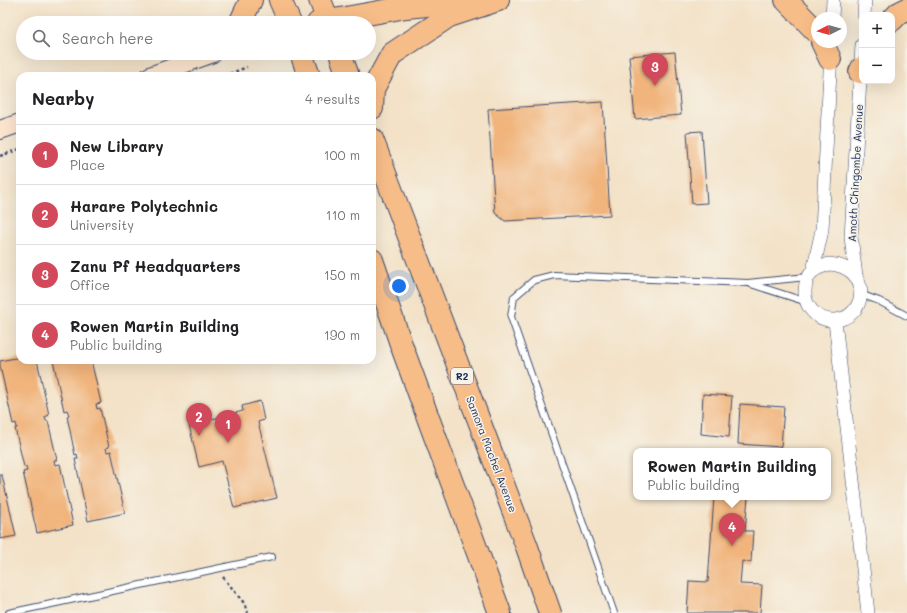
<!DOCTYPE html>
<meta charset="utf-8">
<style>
body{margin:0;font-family:Mali,sans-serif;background:#f2f2f2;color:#202124}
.controls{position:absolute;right:12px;top:12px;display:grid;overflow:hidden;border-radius:8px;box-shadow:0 4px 16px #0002}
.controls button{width:36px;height:36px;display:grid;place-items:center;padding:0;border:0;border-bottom:1px solid #e0e0e0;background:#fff;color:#202124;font:20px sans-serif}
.compass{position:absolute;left:811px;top:12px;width:36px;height:36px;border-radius:50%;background:#fff;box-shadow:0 4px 16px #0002;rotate:264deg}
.you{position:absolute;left:399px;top:286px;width:14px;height:14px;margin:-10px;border:3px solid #fff;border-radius:50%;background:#1a73e8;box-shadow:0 0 0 6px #1a73e833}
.badge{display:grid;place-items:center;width:26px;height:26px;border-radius:50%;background:#d1495b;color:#fff;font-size:13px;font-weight:700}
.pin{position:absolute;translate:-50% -33px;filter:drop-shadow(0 1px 2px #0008)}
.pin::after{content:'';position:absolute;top:21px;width:14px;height:12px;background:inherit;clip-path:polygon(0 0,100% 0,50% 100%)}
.popup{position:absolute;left:633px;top:448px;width:198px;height:52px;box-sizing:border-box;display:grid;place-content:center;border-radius:8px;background:#fff;filter:drop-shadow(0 1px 3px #0005);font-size:13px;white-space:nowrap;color:#757577}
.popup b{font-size:15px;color:#202124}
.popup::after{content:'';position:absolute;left:50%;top:100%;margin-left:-8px;border:8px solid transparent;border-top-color:#fff}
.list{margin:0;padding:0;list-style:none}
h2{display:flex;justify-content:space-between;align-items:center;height:52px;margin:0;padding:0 16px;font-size:17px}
h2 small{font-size:13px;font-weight:400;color:#757577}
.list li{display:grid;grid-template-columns:26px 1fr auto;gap:12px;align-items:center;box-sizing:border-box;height:60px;padding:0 16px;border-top:1px solid #e0e0e0}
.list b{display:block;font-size:15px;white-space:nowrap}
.list p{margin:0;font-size:13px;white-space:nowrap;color:#757577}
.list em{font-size:13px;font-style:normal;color:#757577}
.icon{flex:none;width:22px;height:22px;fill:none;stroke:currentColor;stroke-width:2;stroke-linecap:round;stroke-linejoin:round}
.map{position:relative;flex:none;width:907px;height:613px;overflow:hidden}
.search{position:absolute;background:#fff;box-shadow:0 4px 16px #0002;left:16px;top:16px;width:360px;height:44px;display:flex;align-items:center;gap:10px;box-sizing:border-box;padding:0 14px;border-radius:22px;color:#757577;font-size:15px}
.panel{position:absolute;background:#fff;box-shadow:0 4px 16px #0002;left:16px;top:72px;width:360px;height:292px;border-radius:12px}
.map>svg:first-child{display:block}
.building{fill:#f1b47b}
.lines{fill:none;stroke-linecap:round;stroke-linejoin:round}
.lane-casing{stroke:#3b4a6e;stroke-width:8}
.street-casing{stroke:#3b4a6e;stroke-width:14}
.secondary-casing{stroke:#3b4a6e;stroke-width:20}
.highway-casing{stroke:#3b4a6e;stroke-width:24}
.path{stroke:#3b4a6e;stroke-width:2.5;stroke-dasharray:3 3;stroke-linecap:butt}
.lane{stroke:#fff;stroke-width:6}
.street{stroke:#fff;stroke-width:13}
.secondary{stroke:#fce5cf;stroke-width:18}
.highway{stroke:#f7bd88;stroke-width:22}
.labels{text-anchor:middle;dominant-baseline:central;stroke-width:3;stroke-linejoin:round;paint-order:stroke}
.shield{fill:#f7f3e8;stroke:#5d6a87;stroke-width:1}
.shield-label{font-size:10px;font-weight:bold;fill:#1b2f5e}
.street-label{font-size:11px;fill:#1b2f5e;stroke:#f7f3e8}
</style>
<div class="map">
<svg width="907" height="613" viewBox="0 0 907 613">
<rect width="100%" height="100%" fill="#f7f3e8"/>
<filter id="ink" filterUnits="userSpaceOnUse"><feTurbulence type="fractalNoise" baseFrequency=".025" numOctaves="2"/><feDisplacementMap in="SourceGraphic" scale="8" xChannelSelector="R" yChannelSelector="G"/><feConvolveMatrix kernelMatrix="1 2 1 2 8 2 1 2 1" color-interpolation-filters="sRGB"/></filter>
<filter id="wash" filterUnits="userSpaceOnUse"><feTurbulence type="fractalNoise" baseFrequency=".012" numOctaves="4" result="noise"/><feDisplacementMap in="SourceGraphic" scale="16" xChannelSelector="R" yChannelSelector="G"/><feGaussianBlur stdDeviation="0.9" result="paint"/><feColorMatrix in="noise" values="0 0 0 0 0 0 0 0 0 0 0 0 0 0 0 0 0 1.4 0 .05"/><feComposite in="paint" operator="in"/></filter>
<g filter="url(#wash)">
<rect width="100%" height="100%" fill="#f3e2c8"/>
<g id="blocks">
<g class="building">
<polygon points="675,52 681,115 635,119 629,56"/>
<polygon points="603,102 610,215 505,221 495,213 488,109"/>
<polygon points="702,131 707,203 692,204 687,132"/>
<polygon points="20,357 20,360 37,360 49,415 45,417 46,421 48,421 57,460 54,460 55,465 60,464 73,525 37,533 23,472 27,471 26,467 24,467 15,428 17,428 16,423 13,424 0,366 0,361"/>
<polygon points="53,360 91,360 101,403 96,404 97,409 100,408 109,447 106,448 107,452 111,451 125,513 88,521 75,459 78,459 77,454 75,455 67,416 69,415 67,410 64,411"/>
<polygon points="703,394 732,396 729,437 701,434"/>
<polygon points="260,401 264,420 258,422 277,498 234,508 222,461 199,467 189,425 243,411 242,406"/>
<polygon points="740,404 784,407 781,447 738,444"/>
<polygon points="0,475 2,475 16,536 0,539"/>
<polygon points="714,497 748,497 745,531 753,531 751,562 742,561 740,584 762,585 760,613 687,613 689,581 708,582"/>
</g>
</g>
</g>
<g filter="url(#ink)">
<use href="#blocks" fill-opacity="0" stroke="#3b4a6e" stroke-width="1"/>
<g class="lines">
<defs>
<g id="lane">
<polyline points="751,284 807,302"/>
<polyline points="860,294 879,301 907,316"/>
<polyline points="9,613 272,557"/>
<polyline points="614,613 511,317 514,297 534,280 554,275 748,283 807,277"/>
</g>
<g id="street">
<polyline points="864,15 865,0"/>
<polyline points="832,18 833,0"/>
<path d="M829,264C875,267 867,323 830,320C820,319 813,314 808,305C803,296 804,279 813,271C817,268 824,266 829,264Z"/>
<polyline points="813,271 822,230 831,52"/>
<polyline points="856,276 851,237 862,45"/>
<polyline points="835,321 868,613"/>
</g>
<g id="secondary">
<polyline points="150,76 213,53"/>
<polyline points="0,130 20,123"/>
</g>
<g id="highway">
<polyline points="280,0 290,23"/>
<polyline points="320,0 329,23"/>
<polyline points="786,0 817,32"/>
<polyline points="892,20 899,13 907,9"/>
<polyline points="240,23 251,0"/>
<polyline points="318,23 406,7 469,1"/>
<polyline points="822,42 830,59"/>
<polyline points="301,53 309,76"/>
<polyline points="340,53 348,76"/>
<polyline points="860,72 862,68"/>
<polyline points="372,108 373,89 392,54 449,16 498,0"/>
<polyline points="372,139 527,547 550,613"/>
<polyline points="372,260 402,347 500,613"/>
</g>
</defs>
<use href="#lane" class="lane-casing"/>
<use href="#street" class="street-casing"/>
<use href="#secondary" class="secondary-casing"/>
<use href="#highway" class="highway-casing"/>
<g class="path">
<polyline points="224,76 247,67"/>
<polyline points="0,156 20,149"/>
<polyline points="223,577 244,603 248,613"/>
</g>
<use href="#lane" class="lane"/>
<use href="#street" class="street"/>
<use href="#secondary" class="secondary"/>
<use href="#highway" class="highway"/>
</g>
</g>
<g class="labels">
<rect class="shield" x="451" y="368" width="22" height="16" rx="3"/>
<g class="shield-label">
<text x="462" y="376">R2</text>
</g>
<g class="street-label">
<text transform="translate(855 173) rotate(-87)">Amoth Chingombe Avenue</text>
<text transform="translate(492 454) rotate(69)">Samora Machel Avenue</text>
</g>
</g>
</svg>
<div class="controls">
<button>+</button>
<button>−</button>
</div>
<svg class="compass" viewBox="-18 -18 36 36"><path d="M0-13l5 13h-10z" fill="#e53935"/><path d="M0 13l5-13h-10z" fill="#757577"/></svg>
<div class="you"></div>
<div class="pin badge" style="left:228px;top:443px">1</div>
<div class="pin badge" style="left:199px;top:436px">2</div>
<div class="pin badge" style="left:655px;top:86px">3</div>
<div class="pin badge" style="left:732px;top:546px">4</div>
<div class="popup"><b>Rowen Martin Building</b>Public building</div>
<div class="search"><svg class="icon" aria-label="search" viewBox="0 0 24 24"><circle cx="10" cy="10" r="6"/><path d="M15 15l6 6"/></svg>Search here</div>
<section class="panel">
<h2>Nearby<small>4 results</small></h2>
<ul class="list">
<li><span class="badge">1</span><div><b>New Library</b><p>Place</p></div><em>100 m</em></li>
<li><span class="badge">2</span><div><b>Harare Polytechnic</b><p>University</p></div><em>110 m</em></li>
<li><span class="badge">3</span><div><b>Zanu Pf Headquarters</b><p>Office</p></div><em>150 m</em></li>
<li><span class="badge">4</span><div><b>Rowen Martin Building</b><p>Public building</p></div><em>190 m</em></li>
</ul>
</section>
</div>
